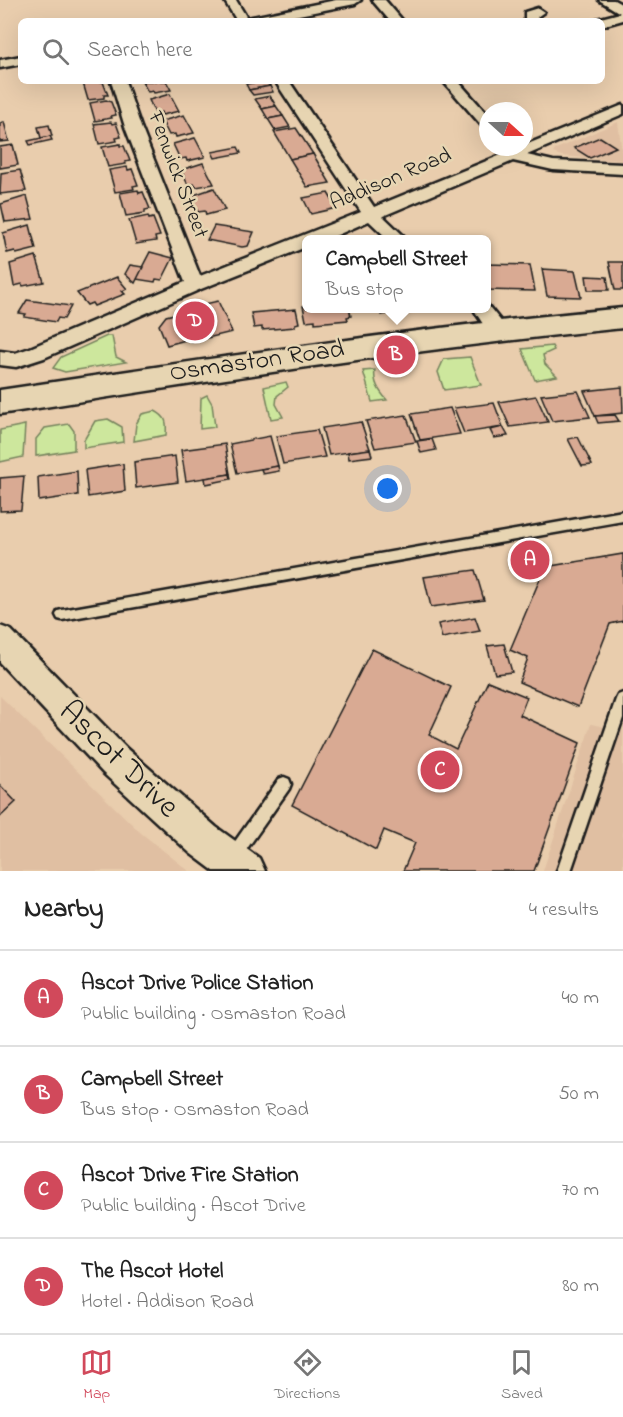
<!DOCTYPE html>
<meta charset="utf-8">
<style>
body{margin:0;font-family:"Indie Flower",sans-serif;background:#f2f2f2;color:#222}
.compass{position:absolute;left:479px;top:102px;width:54px;height:54px;border-radius:50%;background:#fff;box-shadow:0 6px 24px #0002;rotate:111deg}
.you{position:absolute;left:388px;top:489px;width:21px;height:21px;margin:-15px;border:4px solid #fff;border-radius:50%;background:#1a73e8;box-shadow:0 0 0 9px #1a73e833}
.badge{display:grid;place-items:center;width:39px;height:39px;border-radius:50%;background:#d1495b;color:#fff;font-size:20px;font-weight:700}
.pin{position:absolute;translate:-50% -50%;border:3px solid #fff;box-shadow:0 2px 6px #0006}
.popup{position:absolute;left:302px;top:235px;width:189px;height:78px;box-sizing:border-box;display:grid;place-content:center;border-radius:9px;background:#fff;filter:drop-shadow(0 2px 4px #0005);font-size:20px;white-space:nowrap;color:#767676}
.popup b{font-size:22px;color:#222}
.popup::after{content:'';position:absolute;left:50%;top:100%;margin-left:-12px;border:12px solid transparent;border-top-color:#fff}
.list{margin:0;padding:0;list-style:none}
h2{display:flex;justify-content:space-between;align-items:center;height:78px;margin:0;padding:0 24px;font-size:26px}
h2 small{font-size:20px;font-weight:400;color:#767676}
.list li{display:grid;grid-template-columns:39px 1fr auto;gap:18px;align-items:center;box-sizing:border-box;height:96px;padding:0 24px;border-top:2px solid #e0e0e0}
.list b{display:block;font-size:22px;white-space:nowrap}
.list p{margin:0;font-size:20px;white-space:nowrap;color:#767676}
.list em{font-size:20px;font-style:normal;color:#767676}
.icon{flex:none;width:33px;height:33px;fill:none;stroke:currentColor;stroke-width:2;stroke-linecap:round;stroke-linejoin:round}
.map{position:relative;flex:none;width:623px;height:871px;overflow:hidden}
.search{position:absolute;background:#fff;box-shadow:0 6px 24px #0002;left:18px;right:18px;top:18px;height:66px;display:flex;align-items:center;gap:15px;box-sizing:border-box;padding:0 21px;border-radius:9px;color:#767676;font-size:22px}
.sheet{height:462px;background:#fff}
nav{display:flex;justify-content:space-around;align-items:center;box-sizing:border-box;height:84px;border-top:2px solid #e0e0e0;background:#fff;font-size:16px;color:#767676}
nav a{display:grid;justify-items:center;gap:3px}
nav .on{color:#d1495b}
.map>svg:first-child{display:block}
.built{fill:#e0bfa2}
.green{fill:#cde79d;stroke:#74825c;stroke-width:1.5}
.building{fill:#d9aa93;stroke:#1c1c1c;stroke-width:1.5}
.lines{fill:none;stroke-linecap:round;stroke-linejoin:round}
.service-casing{stroke:#1c1c1c;stroke-width:5}
.minor-casing{stroke:#1c1c1c;stroke-width:5}
.tertiary-casing{stroke:#1c1c1c;stroke-width:5}
.primary-casing{stroke:#1c1c1c;stroke-width:5}
.service{fill:#e7d5b2;fill-rule:evenodd}
.minor{fill:#e7d5b2;fill-rule:evenodd}
.tertiary{fill:#e7d5b2;fill-rule:evenodd}
.primary{fill:#e7d5b2;fill-rule:evenodd}
.labels{text-anchor:middle;dominant-baseline:central;stroke-width:5;stroke-linejoin:round;paint-order:stroke}
.far-street-label{font-size:22px;fill:#1c1c1c;stroke:#e7d5b2}
.street-label{font-size:26px;fill:#1c1c1c;stroke:#e7d5b2}
.near-street-label{font-size:32px;fill:#1c1c1c;stroke:#e7d5b2}
</style>
<div class="map">
<svg width="623" height="871" viewBox="0 0 623 871">
<rect width="100%" height="100%" fill="#e9cdad"/>
<filter id="ink" filterUnits="userSpaceOnUse"><feTurbulence type="fractalNoise" baseFrequency=".0167" numOctaves="2"/><feDisplacementMap in="SourceGraphic" scale="12" xChannelSelector="R" yChannelSelector="G"/><feConvolveMatrix kernelMatrix="1 2 1 2 8 2 1 2 1" color-interpolation-filters="sRGB"/></filter>
<g filter="url(#ink)">
<g class="built">
<polygon points="618,122 623,161 562,156 553,153 556,149"/>
<polygon points="0,696 141,833 189,871 0,871"/>
<polygon points="591,724 623,731 623,871 543,871"/>
</g>
<g class="green">
<polygon points="107,336 112,336 116,357 126,362 65,372 53,368 61,357"/>
<polygon points="552,346 554,350 543,355 545,364 557,376 535,380 522,349"/>
<polygon points="470,357 481,385 444,390 438,372 444,359"/>
<path d="M375,370C373,382 379,391 387,400L372,402L363,371Z"/>
<polygon points="286,382 288,387 277,396 276,404 283,417 271,419 264,387"/>
<polygon points="207,395 212,404 215,427 200,429 201,398"/>
<path d="M155,411C167,417 167,423 166,435L134,441L136,424L142,414Z"/>
<polygon points="108,419 122,427 123,442 84,448 84,440 95,421"/>
<polygon points="69,424 74,431 74,450 36,456 36,439 45,428"/>
<polygon points="25,425 23,457 0,462 0,430"/>
</g>
<g class="building">
<polygon points="96,81 103,82 108,95 104,95 104,98 88,100 83,83"/>
<polygon points="142,81 166,81 171,90 154,93 153,91 148,92"/>
<polygon points="267,81 270,86 249,90 246,84"/>
<polygon points="270,86 273,92 253,95 249,90"/>
<polygon points="170,94 179,111 162,115 161,112 155,113 149,100"/>
<polygon points="270,96 276,106 262,109 255,99"/>
<polygon points="106,100 111,102 116,115 111,116 112,118 95,121 90,103"/>
<polygon points="276,106 283,116 268,119 262,109"/>
<polygon points="184,115 194,133 176,137 175,134 169,135 162,121"/>
<polygon points="283,116 290,127 275,130 268,119"/>
<polygon points="4,122 9,141 0,142 0,123"/>
<polygon points="111,122 112,124 116,123 121,137 116,138 117,141 99,144 94,124"/>
<polygon points="49,125 52,136 41,138 38,127"/>
<polygon points="296,128 313,154 290,159 274,132"/>
<polygon points="50,136 52,140 30,145 28,141"/>
<polygon points="600,137 616,147 590,158 574,148"/>
<polygon points="195,138 205,157 187,161 186,158 180,159 173,144"/>
<polygon points="120,144 120,146 124,146 130,161 125,162 126,164 108,167 102,147"/>
<polygon points="13,145 18,165 0,168 0,147"/>
<polygon points="238,147 241,153 215,158 212,152"/>
<polygon points="313,154 330,183 307,187 290,159"/>
<polygon points="203,163 214,184 196,187 194,184 188,185 181,170"/>
<polygon points="127,167 128,170 132,169 138,185 133,186 134,189 115,192 109,170"/>
<polygon points="20,170 26,191 0,194 1,173"/>
<polygon points="214,188 225,210 206,215 205,211 198,212 191,196"/>
<polygon points="138,190 139,193 143,192 150,209 145,210 145,213 126,216 120,193"/>
<polygon points="328,193 337,208 311,214 303,198"/>
<polygon points="27,196 33,219 5,222 1,204"/>
<polygon points="148,216 149,219 153,218 160,236 155,237 156,241 136,244 129,220"/>
<polygon points="30,225 36,249 16,254 15,251 7,253 3,233"/>
<polygon points="214,226 254,232 248,246 242,247 207,240"/>
<polygon points="150,252 173,258 162,280 156,279 155,282 136,279"/>
<polygon points="36,256 44,282 23,286 22,284 14,286 10,264"/>
<polygon points="609,262 623,262 623,290 615,290"/>
<polygon points="486,264 530,265 535,291 486,290"/>
<polygon points="130,265 143,267 135,283 125,274"/>
<polygon points="542,269 575,271 581,297 547,296"/>
<polygon points="586,276 607,277 609,290 588,290"/>
<polygon points="117,277 127,289 122,291 125,294 94,306 92,303 87,305 77,293"/>
<polygon points="27,300 71,306 64,319 58,318 56,322 24,317 26,314 19,313"/>
<polygon points="218,301 232,332 191,342 189,339 167,345 159,325 166,316 178,313 183,309"/>
<polygon points="303,306 306,306 306,308 349,308 351,316 347,317 348,320 315,323 315,320 306,321"/>
<polygon points="371,308 412,308 413,311 381,315 381,312 372,312"/>
<polygon points="296,309 299,323 295,324 295,327 262,330 262,327 254,328 251,313"/>
<polygon points="622,387 623,413 595,416 584,391"/>
<polygon points="578,391 590,417 552,421 541,395"/>
<polygon points="536,396 548,422 510,427 499,402"/>
<polygon points="494,403 503,427 464,433 454,408"/>
<polygon points="450,408 460,434 420,440 411,414"/>
<polygon points="406,415 416,442 375,448 366,421"/>
<polygon points="615,415 619,421 598,423 595,416"/>
<polygon points="361,422 370,449 329,455 322,428"/>
<polygon points="503,427 508,436 494,438 490,430"/>
<polygon points="317,430 325,457 283,464 276,436"/>
<polygon points="270,436 278,466 237,473 230,444"/>
<polygon points="578,437 592,465 582,466 568,439"/>
<polygon points="432,439 436,450 421,453 417,441"/>
<polygon points="225,444 230,474 186,481 181,450"/>
<polygon points="370,449 372,456 349,459 348,452"/>
<polygon points="175,456 178,482 136,488 134,462"/>
<polygon points="123,464 125,491 88,497 85,470"/>
<polygon points="278,466 279,471 263,474 261,469"/>
<polygon points="77,471 78,495 39,501 38,477"/>
<polygon points="230,474 231,479 206,484 205,478"/>
<polygon points="24,476 21,510 0,511 0,478"/>
<polygon points="623,554 623,621 610,624 578,707 519,682 528,658 510,650 545,567"/>
<polygon points="475,570 484,600 431,607 424,577"/>
<polygon points="475,617 480,631 442,638 438,624"/>
<polygon points="504,644 512,672 495,674 487,646"/>
<polygon points="372,649 451,687 429,735 456,749 488,681 527,697 520,715 580,743 534,871 403,871 415,843 384,830 376,850 292,805"/>
<polygon points="0,785 16,802 0,817"/>
</g>
<g class="lines">
<defs>
<g id="service">
<polygon points="623,511 623,521 62,620 58,619 56,615 58,611 62,610"/>
<polygon points="623,693 623,718 571,871 557,871 616,699 618,695"/>
<polygon points="284,777 289,779 291,784 289,789 239,860 234,862 229,860 227,855 229,850 279,779"/>
</g>
<g id="minor">
<polygon points="224,0 236,0 247,18 336,0 361,0 355,4 268,21 237,21"/>
<polygon points="372,0 385,0 403,21 390,21"/>
<polygon points="599,0 614,0 623,5 623,20 602,26 602,21 596,21 597,19 620,13"/>
<polygon points="538,8 544,12 537,17 537,21 525,21 525,12"/>
<polygon points="21,56 21,64 0,68 0,60"/>
<polygon points="111,81 125,81 141,127 200,276 361,212 275,81 289,81 374,207 623,105 623,114 527,155 553,161 623,164 623,174 553,170 513,161 383,216 408,240 389,240 369,221 326,240 306,240 306,247 201,289 44,358 16,367 0,365 0,351 15,353 30,348 185,282 125,127"/>
<polygon points="443,81 458,81 488,115 488,128 483,127"/>
<path d="M486,303L508,330L506,335C490,339 481,321 473,308H486Z"/>
</g>
<polygon id="tertiary" points="0,626 11,630 127,749 216,827 259,858 265,871 214,871 190,853 103,773 0,663"/>
<path id="primary" d="M623,308V328C414,349 207,381 0,414V390C207,359 414,328 623,308Z"/>
</defs>
<use href="#service" class="service-casing"/>
<use href="#minor" class="minor-casing"/>
<use href="#tertiary" class="tertiary-casing"/>
<use href="#primary" class="primary-casing"/>
<use href="#service" class="service"/>
<use href="#minor" class="minor"/>
<use href="#tertiary" class="tertiary"/>
<use href="#primary" class="primary"/>
</g>
</g>
<g class="labels">
<g class="far-street-label">
<text transform="translate(177 175) rotate(69)">Fenwick Street</text>
<text transform="translate(391 180) rotate(-23)">Addison Road</text>
</g>
<g class="street-label">
<text transform="translate(257 362) rotate(-8)">Osmaston Road</text>
</g>
<g class="near-street-label">
<text transform="translate(118 760) rotate(44)">Ascot Drive</text>
</g>
</g>
</svg>
<svg class="compass" viewBox="-18 -18 36 36"><path d="M0-13l5 13h-10z" fill="#e53935"/><path d="M0 13l5-13h-10z" fill="#767676"/></svg>
<div class="you"></div>
<div class="pin badge" style="left:530px;top:560px">A</div>
<div class="pin badge" style="left:396px;top:355px">B</div>
<div class="popup"><b>Campbell Street</b>Bus stop</div>
<div class="pin badge" style="left:440px;top:770px">C</div>
<div class="pin badge" style="left:195px;top:321px">D</div>
<div class="search"><svg class="icon" aria-label="search" viewBox="0 0 24 24"><circle cx="10" cy="10" r="6"/><path d="M15 15l6 6"/></svg>Search here</div>
</div>
<section class="sheet">
<h2>Nearby<small>4 results</small></h2>
<ul class="list">
<li><span class="badge">A</span><div><b>Ascot Drive Police Station</b><p>Public building · Osmaston Road</p></div><em>40 m</em></li>
<li><span class="badge">B</span><div><b>Campbell Street</b><p>Bus stop · Osmaston Road</p></div><em>50 m</em></li>
<li><span class="badge">C</span><div><b>Ascot Drive Fire Station</b><p>Public building · Ascot Drive</p></div><em>70 m</em></li>
<li><span class="badge">D</span><div><b>The Ascot Hotel</b><p>Hotel · Addison Road</p></div><em>80 m</em></li>
</ul>
</section>
<nav>
<a class="on"><svg class="icon" aria-label="map" viewBox="0 0 24 24"><path d="M3 6l6-2 6 2 6-2v14l-6 2-6-2-6 2zM9 4v14M15 6v14"/></svg>Map</a>
<a><svg class="icon" aria-label="directions" viewBox="0 0 24 24"><path d="M12 3l9 9-9 9-9-9zM9 14v-3h6M13 9l2 2-2 2"/></svg>Directions</a>
<a><svg class="icon" aria-label="saved" viewBox="0 0 24 24"><path d="M7 4h10v16l-5-4-5 4z"/></svg>Saved</a>
</nav>
